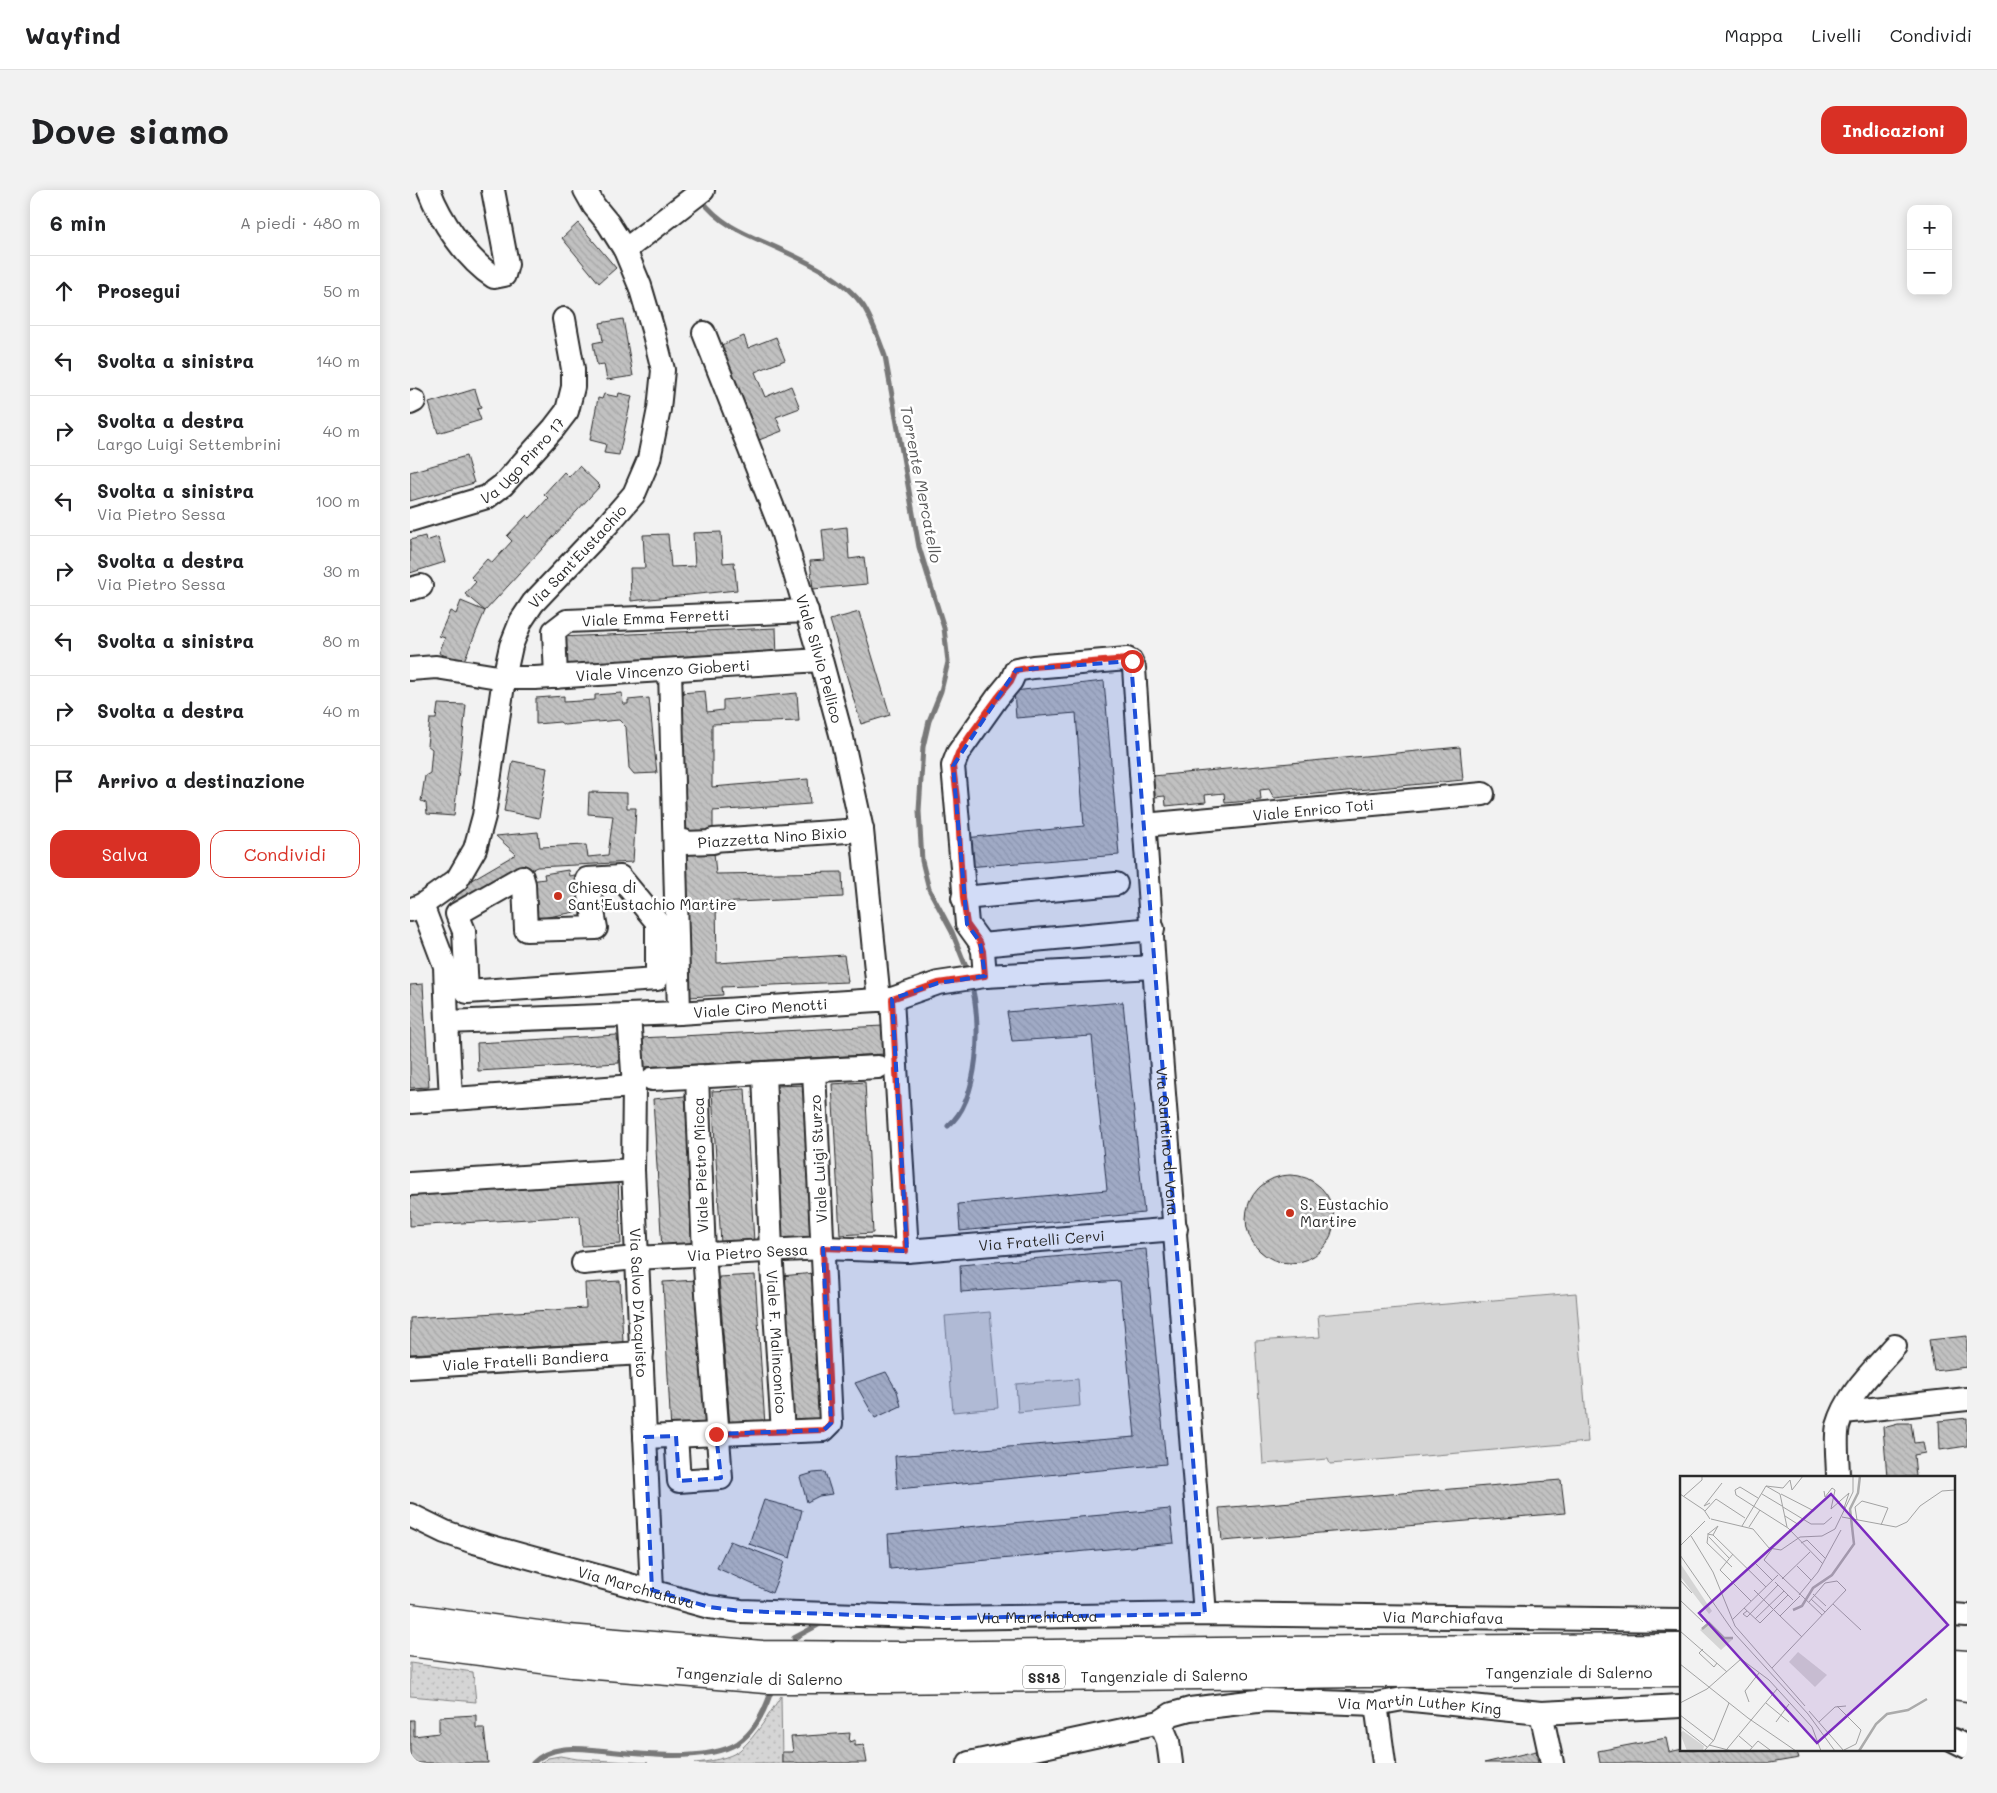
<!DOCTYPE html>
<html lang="it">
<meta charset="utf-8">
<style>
body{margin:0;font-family:Mali,sans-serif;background:#f2f2f2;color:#202124}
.controls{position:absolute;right:15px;top:15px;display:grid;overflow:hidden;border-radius:10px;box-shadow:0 2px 12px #0003}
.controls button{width:45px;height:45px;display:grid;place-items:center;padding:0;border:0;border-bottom:1px solid #e0e0e0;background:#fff;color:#202124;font:25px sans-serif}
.stop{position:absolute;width:15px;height:15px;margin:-11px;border:4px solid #d93025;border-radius:50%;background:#fff}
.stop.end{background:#d93025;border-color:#fff;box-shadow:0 1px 5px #0008}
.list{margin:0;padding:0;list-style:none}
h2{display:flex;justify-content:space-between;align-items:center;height:65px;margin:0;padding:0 20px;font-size:21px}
h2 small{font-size:16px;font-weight:400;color:#757577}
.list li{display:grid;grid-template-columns:32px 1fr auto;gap:15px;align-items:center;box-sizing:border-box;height:70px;padding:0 20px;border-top:1px solid #e0e0e0}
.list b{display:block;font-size:19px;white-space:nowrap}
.list p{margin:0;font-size:16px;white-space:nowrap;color:#757577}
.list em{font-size:16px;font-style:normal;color:#757577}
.actions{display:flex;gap:10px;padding:15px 20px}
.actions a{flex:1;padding:11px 0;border:1px solid #d93025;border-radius:15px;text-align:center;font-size:18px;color:#d93025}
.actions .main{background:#d93025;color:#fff}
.icon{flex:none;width:28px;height:28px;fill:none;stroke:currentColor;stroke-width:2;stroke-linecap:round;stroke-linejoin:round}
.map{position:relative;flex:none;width:1557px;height:1573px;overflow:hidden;border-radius:15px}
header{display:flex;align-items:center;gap:30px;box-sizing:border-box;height:70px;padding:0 25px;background:#fff;border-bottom:1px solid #e0e0e0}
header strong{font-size:24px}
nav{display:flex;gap:28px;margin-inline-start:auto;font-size:18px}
.intro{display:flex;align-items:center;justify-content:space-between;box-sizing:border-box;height:120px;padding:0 30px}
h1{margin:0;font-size:35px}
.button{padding:12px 22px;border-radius:15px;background:#d93025;color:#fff;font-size:18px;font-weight:700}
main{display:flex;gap:30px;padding:0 30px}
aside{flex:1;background:#fff;border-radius:15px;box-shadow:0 2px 12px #0003}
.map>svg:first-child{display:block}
.green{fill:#d5d5d5;stroke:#808080}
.park{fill:url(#park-dots);stroke:#808080}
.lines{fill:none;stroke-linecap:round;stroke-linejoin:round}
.stream{stroke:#787878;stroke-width:5}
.building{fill:url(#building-back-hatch);stroke:#2b2b2b}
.minor-casing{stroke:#2b2b2b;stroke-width:26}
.highway-casing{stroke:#2b2b2b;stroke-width:31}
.minor{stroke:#fff;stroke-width:22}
.highway{stroke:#fff;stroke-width:28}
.route{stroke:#d93025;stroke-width:6}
.marked{fill:#1d4ed8;fill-opacity:0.2;stroke:#1d4ed8;stroke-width:4;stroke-dasharray:10 6;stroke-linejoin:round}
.poi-dot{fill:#c8321e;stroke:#fff;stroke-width:2}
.labels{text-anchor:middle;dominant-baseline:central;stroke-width:5;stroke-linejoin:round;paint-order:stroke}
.shield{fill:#fff;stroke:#6b6b6b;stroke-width:1}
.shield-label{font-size:14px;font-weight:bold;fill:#2b2b2b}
.street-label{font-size:15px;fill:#2b2b2b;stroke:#fff}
.poi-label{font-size:15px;fill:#2b2b2b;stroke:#fff;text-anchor:start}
.water-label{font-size:16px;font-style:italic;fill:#585858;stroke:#fff}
.inset-river{fill:none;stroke:#ababab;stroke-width:2.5}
.inset-road{fill:none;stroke:#a2a2a2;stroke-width:1}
.view{fill:#7b2cbf;fill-opacity:0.15;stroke:#7b2cbf;stroke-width:2.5}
.inset-edge{fill:none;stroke:#2b2b2b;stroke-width:2.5}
</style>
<header>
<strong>Wayfind</strong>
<nav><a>Mappa</a><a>Livelli</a><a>Condividi</a></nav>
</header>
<div class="intro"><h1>Dove siamo</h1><a class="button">Indicazioni</a></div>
<main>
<aside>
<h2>6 min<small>A piedi · 480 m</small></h2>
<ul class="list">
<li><svg class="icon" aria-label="ahead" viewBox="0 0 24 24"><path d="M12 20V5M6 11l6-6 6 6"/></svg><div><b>Prosegui</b></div><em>50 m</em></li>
<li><svg class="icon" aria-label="left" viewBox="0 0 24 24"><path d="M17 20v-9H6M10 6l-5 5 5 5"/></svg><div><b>Svolta a sinistra</b></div><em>140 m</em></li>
<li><svg class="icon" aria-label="right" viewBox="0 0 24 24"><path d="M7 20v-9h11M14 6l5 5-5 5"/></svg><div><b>Svolta a destra</b><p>Largo Luigi Settembrini</p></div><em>40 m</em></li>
<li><svg class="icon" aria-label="left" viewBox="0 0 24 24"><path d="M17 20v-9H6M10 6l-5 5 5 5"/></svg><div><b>Svolta a sinistra</b><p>Via Pietro Sessa</p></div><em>100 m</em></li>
<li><svg class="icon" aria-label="right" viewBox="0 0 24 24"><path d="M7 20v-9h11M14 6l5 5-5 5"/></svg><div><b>Svolta a destra</b><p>Via Pietro Sessa</p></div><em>30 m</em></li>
<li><svg class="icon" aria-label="left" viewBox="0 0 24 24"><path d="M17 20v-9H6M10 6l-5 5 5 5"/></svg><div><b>Svolta a sinistra</b></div><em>80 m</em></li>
<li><svg class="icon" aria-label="right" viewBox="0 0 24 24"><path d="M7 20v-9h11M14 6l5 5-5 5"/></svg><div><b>Svolta a destra</b></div><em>40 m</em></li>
<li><svg class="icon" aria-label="arrive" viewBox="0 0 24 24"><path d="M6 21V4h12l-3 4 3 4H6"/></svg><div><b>Arrivo a destinazione</b></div></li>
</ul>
<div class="actions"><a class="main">Salva</a><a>Condividi</a></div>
</aside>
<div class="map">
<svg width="1557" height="1573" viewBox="0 0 1557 1573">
<defs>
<pattern id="park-dots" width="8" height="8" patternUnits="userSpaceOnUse" patternTransform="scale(1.25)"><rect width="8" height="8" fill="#d5d5d5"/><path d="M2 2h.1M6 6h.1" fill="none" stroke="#b7b7b7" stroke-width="1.8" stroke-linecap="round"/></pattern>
<pattern id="building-back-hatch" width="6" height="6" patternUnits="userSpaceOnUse" patternTransform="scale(1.25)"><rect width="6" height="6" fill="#c1c1c1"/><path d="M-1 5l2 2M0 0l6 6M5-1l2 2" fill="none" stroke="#a6a6a6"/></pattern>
</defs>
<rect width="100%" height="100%" fill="#f2f2f2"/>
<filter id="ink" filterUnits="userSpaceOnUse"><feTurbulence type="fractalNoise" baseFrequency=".02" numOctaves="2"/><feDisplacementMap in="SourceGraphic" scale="10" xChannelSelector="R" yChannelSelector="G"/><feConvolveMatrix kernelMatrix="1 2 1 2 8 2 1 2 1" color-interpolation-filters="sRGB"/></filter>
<g filter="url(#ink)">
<g class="green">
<polygon points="1166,1103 1178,1252 920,1274 918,1269 853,1274 845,1151 910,1147 908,1125"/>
<polygon points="580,1122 588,1218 543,1222 535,1126"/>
<polygon points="668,1189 670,1216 608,1222 606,1194"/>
</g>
<g class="park">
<polygon points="0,1473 63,1482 66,1512 0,1506"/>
<path d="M371,1506L372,1573H285C297,1572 321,1568 330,1560C347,1545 359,1524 371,1506Z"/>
<polygon points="150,1566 167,1569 238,1573 130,1573 138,1568"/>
</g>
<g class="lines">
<g class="stream">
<path d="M291,9C308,32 330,42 356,53C389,68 433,86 454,117C463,132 469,149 475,166L509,357L534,438L538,472L531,501L519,531L513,557L509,621L512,671L519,699L542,742L558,782"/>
<path d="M538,936C570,910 572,830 561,793"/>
<polyline points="384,1448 410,1434"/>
<path d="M123,1573C141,1555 165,1558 188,1560C225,1564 297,1573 328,1553C344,1542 355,1520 361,1502"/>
</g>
</g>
<g class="building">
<polygon points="168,33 206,78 189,93 152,48"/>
<polygon points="213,129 223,186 197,190 194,174 187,175 183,153 193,151 190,133"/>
<polygon points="334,146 338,158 366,147 375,170 345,182 355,207 381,196 390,218 366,227 372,241 344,252 306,157"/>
<polygon points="65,199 71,218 67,219 71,230 28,243 19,213"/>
<polygon points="209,203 222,206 209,265 194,263 196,254 180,250 188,208 192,209 194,204 208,207"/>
<polygon points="56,266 64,293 0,311 0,282"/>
<polygon points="169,276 190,296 75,421 55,404 66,392 61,387 77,369 82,373 102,351 97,346 117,325 120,328 138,308 134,304 154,282 159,287"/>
<polygon points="437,337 439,369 454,367 457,394 403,399 400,371 415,370 412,340"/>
<polygon points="311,342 313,373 324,372 327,400 221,411 220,378 235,378 233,345 258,344 261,377 285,376 283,343"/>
<polygon points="15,346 16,351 28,347 35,372 0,383 0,350"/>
<polygon points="51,411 75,421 53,473 29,463 35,448 29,446 40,421 46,424"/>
<polygon points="449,422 480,525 451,534 420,430"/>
<polygon points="366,438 367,468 150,477 149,447"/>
<polygon points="694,491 709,665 557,677 555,648 674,636 666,523 606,528 604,501"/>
<polygon points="295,501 297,522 313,520 313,510 387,503 389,531 302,534 302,597 398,589 400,614 303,621 303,652 306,684 432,682 433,707 306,713 307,773 434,765 438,792 312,797 313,805 279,807 271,503"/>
<polygon points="212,503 213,514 218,514 218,510 239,508 247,583 224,584 219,578 216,537 209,530 154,535 150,532 126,534 126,508 154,506 154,512 185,510 185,505"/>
<polygon points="28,514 56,515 44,626 17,624 16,613 11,611 15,586 20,583 22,559 17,555 20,529 26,529"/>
<polygon points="1050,557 1053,590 864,608 859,599 850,600 851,610 815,613 814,603 795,605 796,612 756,616 755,606 745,607 743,586"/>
<polygon points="103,571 137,578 129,628 94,621"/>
<polygon points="179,602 217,603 217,618 226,618 223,672 127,677 83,698 43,723 39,715 58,692 106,664 86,646 128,642 130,657 176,655 178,667 198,665 203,626 178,624"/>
<polygon points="158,680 159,686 170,684 176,720 127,729 120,691 135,689 134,684"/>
<polygon points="13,794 19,897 0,898 0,795"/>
<polygon points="713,812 734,1023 550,1041 548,1014 697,1000 682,846 602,851 597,822"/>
<polygon points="473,836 474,864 231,877 230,848"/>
<polygon points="207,845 209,873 68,881 67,853"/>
<polygon points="455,892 463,1043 430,1045 422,894"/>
<polygon points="397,895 404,1048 371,1050 364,896"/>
<polygon points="335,899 344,1052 311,1054 302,901"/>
<polygon points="275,906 285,1058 252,1060 243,909"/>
<circle cx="880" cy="1029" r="44"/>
<polygon points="208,991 211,1054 172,1056 170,1026 0,1036 0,1004"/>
<polygon points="736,1059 756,1274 487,1299 485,1266 725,1247 710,1091 551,1102 550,1075"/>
<polygon points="406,1083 417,1232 383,1235 370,1086"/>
<polygon points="345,1085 355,1235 320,1238 309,1087"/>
<polygon points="287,1090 297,1241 261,1242 253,1092"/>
<polygon points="210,1091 213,1152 0,1164 0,1128 176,1118 175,1093"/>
<polygon points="1557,1146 1557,1177 1524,1181 1519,1150"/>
<polygon points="476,1182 487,1201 491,1216 465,1228 445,1193"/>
<polygon points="1557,1228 1557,1256 1530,1260 1529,1231"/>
<polygon points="1488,1233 1501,1233 1504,1253 1513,1252 1515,1263 1504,1265 1506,1287 1477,1287 1473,1237"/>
<polygon points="415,1282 422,1304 409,1306 397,1312 390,1287 403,1283"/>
<polygon points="1151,1290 1155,1323 812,1351 809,1318"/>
<polygon points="354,1310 392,1320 380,1368 339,1354"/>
<polygon points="760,1319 764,1353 480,1379 478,1344"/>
<polygon points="320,1351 374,1372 362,1403 307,1378"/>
<polygon points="66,1525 66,1538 74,1538 78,1573 0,1573 0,1530 4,1530 4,1546 29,1543 29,1527"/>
<polygon points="440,1543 439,1552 445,1550 445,1556 454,1555 457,1573 372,1573 372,1562 383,1562 381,1547"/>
<polygon points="1256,1548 1259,1562 1273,1559 1386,1559 1389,1568 1360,1573 1190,1573 1188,1561"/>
<polygon points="1126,1561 1128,1573 1074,1573"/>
</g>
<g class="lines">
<defs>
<g id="minor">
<path d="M19,0C30,30 57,70 84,87L94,85L97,74L83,0"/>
<polyline points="215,60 293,0"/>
<path id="s1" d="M294,143L372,341L411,470L432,548L452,640L469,810"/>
<polyline points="0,213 4,211"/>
<path id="s2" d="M0,330L77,307L93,295L144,238L157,221L163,197V179L154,129"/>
<polyline points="0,399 11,396"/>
<path id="s3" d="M0,479L26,477L94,488H125L411,470"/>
<polyline points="260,480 269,823"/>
<path id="s4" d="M146,487L144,441L157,431L397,421"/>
<path id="s5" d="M734,635L1073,604"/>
<polyline points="274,651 274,653 303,652 303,650 452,640"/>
<polygon points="112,687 114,694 116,740 186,738 177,689 210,687 247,732 247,789 57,802 54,741 47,724"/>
<polyline points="553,708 706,694"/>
<path id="s6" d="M12,715L35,776L37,832L269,823L482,809L528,793L575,786L744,777"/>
<path id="s7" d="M0,720L12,715L47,690L65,659L74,626L94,488L101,456L111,431L123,413L198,334L224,304L239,269L249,219L253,180L243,140L230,96L215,60L198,33L184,16L175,0"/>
<polyline points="571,755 743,739"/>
<path id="s8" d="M575,786L573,761L570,752L557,734L543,576L548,563L587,508L601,491L606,480L623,477L717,469L721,471L724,478L744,777L795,1424"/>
<path id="s9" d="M219,825L224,896L223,980L242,1400"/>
<polyline points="37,832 41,909"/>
<path id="s10" d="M354,883L361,1060L373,1242"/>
<polyline points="242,889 468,877"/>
<polyline points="1,912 224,896"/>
<polyline points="0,994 223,980"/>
<path id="s11" d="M497,1061L766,1039"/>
<path id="s12" d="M173,1073L226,1068L413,1058L497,1061L482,809"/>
<path id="s13" d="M0,1177L232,1163"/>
<polyline points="1434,1222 1557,1209"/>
<polyline points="266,1246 269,1291 311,1288 294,1064 287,887"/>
<polyline points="235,1247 414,1240 421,1233 404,881"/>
<path d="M1428,1287C1428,1273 1425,1248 1428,1236C1437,1204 1464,1180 1485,1156"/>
<path id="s14" d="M0,1325L35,1342L64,1352L299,1417L331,1421L535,1428L795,1424L1271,1430"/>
<polyline points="1543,1425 1557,1426"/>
<polyline points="966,1514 974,1573"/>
<polyline points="1131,1523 1142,1573"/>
<polyline points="750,1532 758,1551 761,1573"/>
<polyline points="1543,1550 1557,1557"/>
<path id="s15" d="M559,1573L750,1532L762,1524L780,1519L856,1510L966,1514L993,1509L1131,1523L1271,1516"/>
</g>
<g id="highway">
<polyline points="0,1428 158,1449 352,1465 493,1466 958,1460 1271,1458"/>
<path id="s16" d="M0,1452L162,1473L356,1489H475L954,1483L1271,1482"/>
<polyline points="1543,1474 1557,1475"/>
<polyline points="1543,1495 1557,1497"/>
</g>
</defs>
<use href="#minor" class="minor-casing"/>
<use href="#highway" class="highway-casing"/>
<use href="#minor" class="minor"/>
<use href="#highway" class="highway"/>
</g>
</g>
<g class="lines" filter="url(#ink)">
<polyline class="route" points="306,1244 414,1240 421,1233 413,1058 496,1061 482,809 528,793 575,786 573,761 570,752 557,734 553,708 547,608 543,576 548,563 562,542 587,508 601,491 606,480 623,477 717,469 722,471"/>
</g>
<path class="marked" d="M721,471L795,1424L535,1428L331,1421L299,1417L242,1400L235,1247L266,1246L269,1291L311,1288L306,1244L414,1240L421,1233L413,1058L497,1061L482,809L528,793L575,786L570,752L557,734L543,576L606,480Z"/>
<g class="poi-dot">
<circle cx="148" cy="706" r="5"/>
<circle cx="880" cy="1023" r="5"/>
</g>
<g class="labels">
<rect class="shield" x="613" y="1475.5" width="42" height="23" rx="4"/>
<g class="shield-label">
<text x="634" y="1487">SS18</text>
</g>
<g class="street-label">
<text stroke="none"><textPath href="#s2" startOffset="131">Va Ugo Pirro 17</textPath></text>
<text stroke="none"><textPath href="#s7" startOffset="411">Via Sant'Eustachio</textPath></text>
<text stroke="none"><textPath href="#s4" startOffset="151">Viale Emma Ferretti</textPath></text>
<text stroke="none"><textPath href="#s1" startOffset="346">Viale Silvio Pellico</textPath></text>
<text stroke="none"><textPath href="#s3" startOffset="254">Viale Vincenzo Gioberti</textPath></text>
<text stroke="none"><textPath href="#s5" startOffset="170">Viale Enrico Toti</textPath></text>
<text transform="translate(362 647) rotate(-4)">Piazzetta Nino Bixio</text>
<text stroke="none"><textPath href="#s6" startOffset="435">Viale Ciro Menotti</textPath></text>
<text stroke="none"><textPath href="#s8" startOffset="929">Via Quintino di Vona</textPath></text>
<text transform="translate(408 969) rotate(-93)">Viale Luigi Sturzo</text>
<text transform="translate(290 975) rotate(-92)">Viale Pietro Micca</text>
<text stroke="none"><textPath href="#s11" startOffset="135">Via Fratelli Cervi</textPath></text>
<text stroke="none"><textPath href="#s12" startOffset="165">Via Pietro Sessa</textPath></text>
<text stroke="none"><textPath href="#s9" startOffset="288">Via Salvo D'Acquisto</textPath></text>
<text stroke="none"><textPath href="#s10" startOffset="269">Viale F. Malinconico</textPath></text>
<text stroke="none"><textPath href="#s13" startOffset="116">Viale Fratelli Bandiera</textPath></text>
<text stroke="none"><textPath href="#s14" startOffset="238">Via Marchiafava</textPath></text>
<text stroke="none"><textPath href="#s14" startOffset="642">Via Marchiafava</textPath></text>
<text stroke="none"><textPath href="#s14" startOffset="1048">Via Marchiafava</textPath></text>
<text stroke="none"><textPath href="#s16" startOffset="1161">Tangenziale di Salerno</textPath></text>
<text stroke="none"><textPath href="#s16" startOffset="756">Tangenziale di Salerno</textPath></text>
<text stroke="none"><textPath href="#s16" startOffset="351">Tangenziale di Salerno</textPath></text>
<text stroke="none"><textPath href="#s15" startOffset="459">Via Martin Luther King</textPath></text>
</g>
<g class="poi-label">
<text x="158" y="697">Chiesa di<tspan x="158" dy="17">Sant'Eustachio Martire</tspan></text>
<text x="890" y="1014">S. Eustachio<tspan x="890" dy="17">Martire</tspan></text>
</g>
<g class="water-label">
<text transform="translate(512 294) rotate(79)">Torrente Mercatello</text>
</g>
</g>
<g transform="translate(1270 1286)">
<rect width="275" height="275" fill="#f2f2f2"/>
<path d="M118,176L147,199L135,211L109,186Z" fill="#d5d5d5"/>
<path d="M0,87L32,135L29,138L0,100ZM27,148L42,162L53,163L41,174L20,154ZM3,255L24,270L23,274L7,275L0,257Z" fill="#d5d5d5"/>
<path class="inset-river" d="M113,134L122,130L133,112L152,99L174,68L170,33L178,17L180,0M22,153L29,147L44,162H53M179,275L196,248L207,238L228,234L247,223"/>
<path class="inset-road" d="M86,10L103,12L110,4L112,14L123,0M144,15L145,21L152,12L155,14L151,33L169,17L164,32M0,18L24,34L30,43M82,18L102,30M101,18L134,35M4,20L22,4V0M78,22L60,11L55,14L56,19L108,52L143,88M30,27L24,30L42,7M103,31L131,48H144L152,41M25,35L36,23L65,42M105,40L119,49M162,41L216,51L227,46L240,30L262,15L275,14M31,43L73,53L89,72L101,74L120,61L142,60L155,53L173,16V0M177,44L175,31L182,25L208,32L201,49M62,50L86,10L100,18L107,51M69,51L80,34M27,58L33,59L86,111M28,58L38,50L33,59M28,59L27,67L52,91M11,60L33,96L55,150L125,230M29,61L49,82M121,67L127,64L146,83M0,70L25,45M92,73L84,84L142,139M53,78L40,94L71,125M0,79L55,158L128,238L155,275M75,87L93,105M117,90L131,104M102,103L130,76M0,104L12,117M95,106L113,124M74,114L100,140L120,120M133,118L146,130M119,119L138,96L161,54M131,123L145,136M0,124L23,146M153,128L181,154M64,132L80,147L108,119M67,135L63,138L67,141L98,109M100,140L122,161M75,143L104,115M52,144L98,99M0,155L47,196M23,173L19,177L34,191L37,187M0,188L68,242L116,275M92,192L166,114L157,105L145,107L129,126M69,226L65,215L79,197M0,227L27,213L61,183L89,204L132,251L141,275M86,227L109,246M157,230L181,254L176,268L164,274M129,235L164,275M0,239L34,265M96,246L109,228M139,246L155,231L166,230M0,250L27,271M59,260L72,271M29,269L52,275M47,273L97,213M24,275L34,264L49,227M69,275L78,265L90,274"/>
<path class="view" d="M151,18L268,149L137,267L19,137Z"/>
<rect width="275" height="275" class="inset-edge"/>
</g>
</svg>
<div class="controls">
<button>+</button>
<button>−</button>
</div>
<div class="stop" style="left:722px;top:471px"></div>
<div class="stop end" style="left:306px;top:1244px"></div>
</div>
</main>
